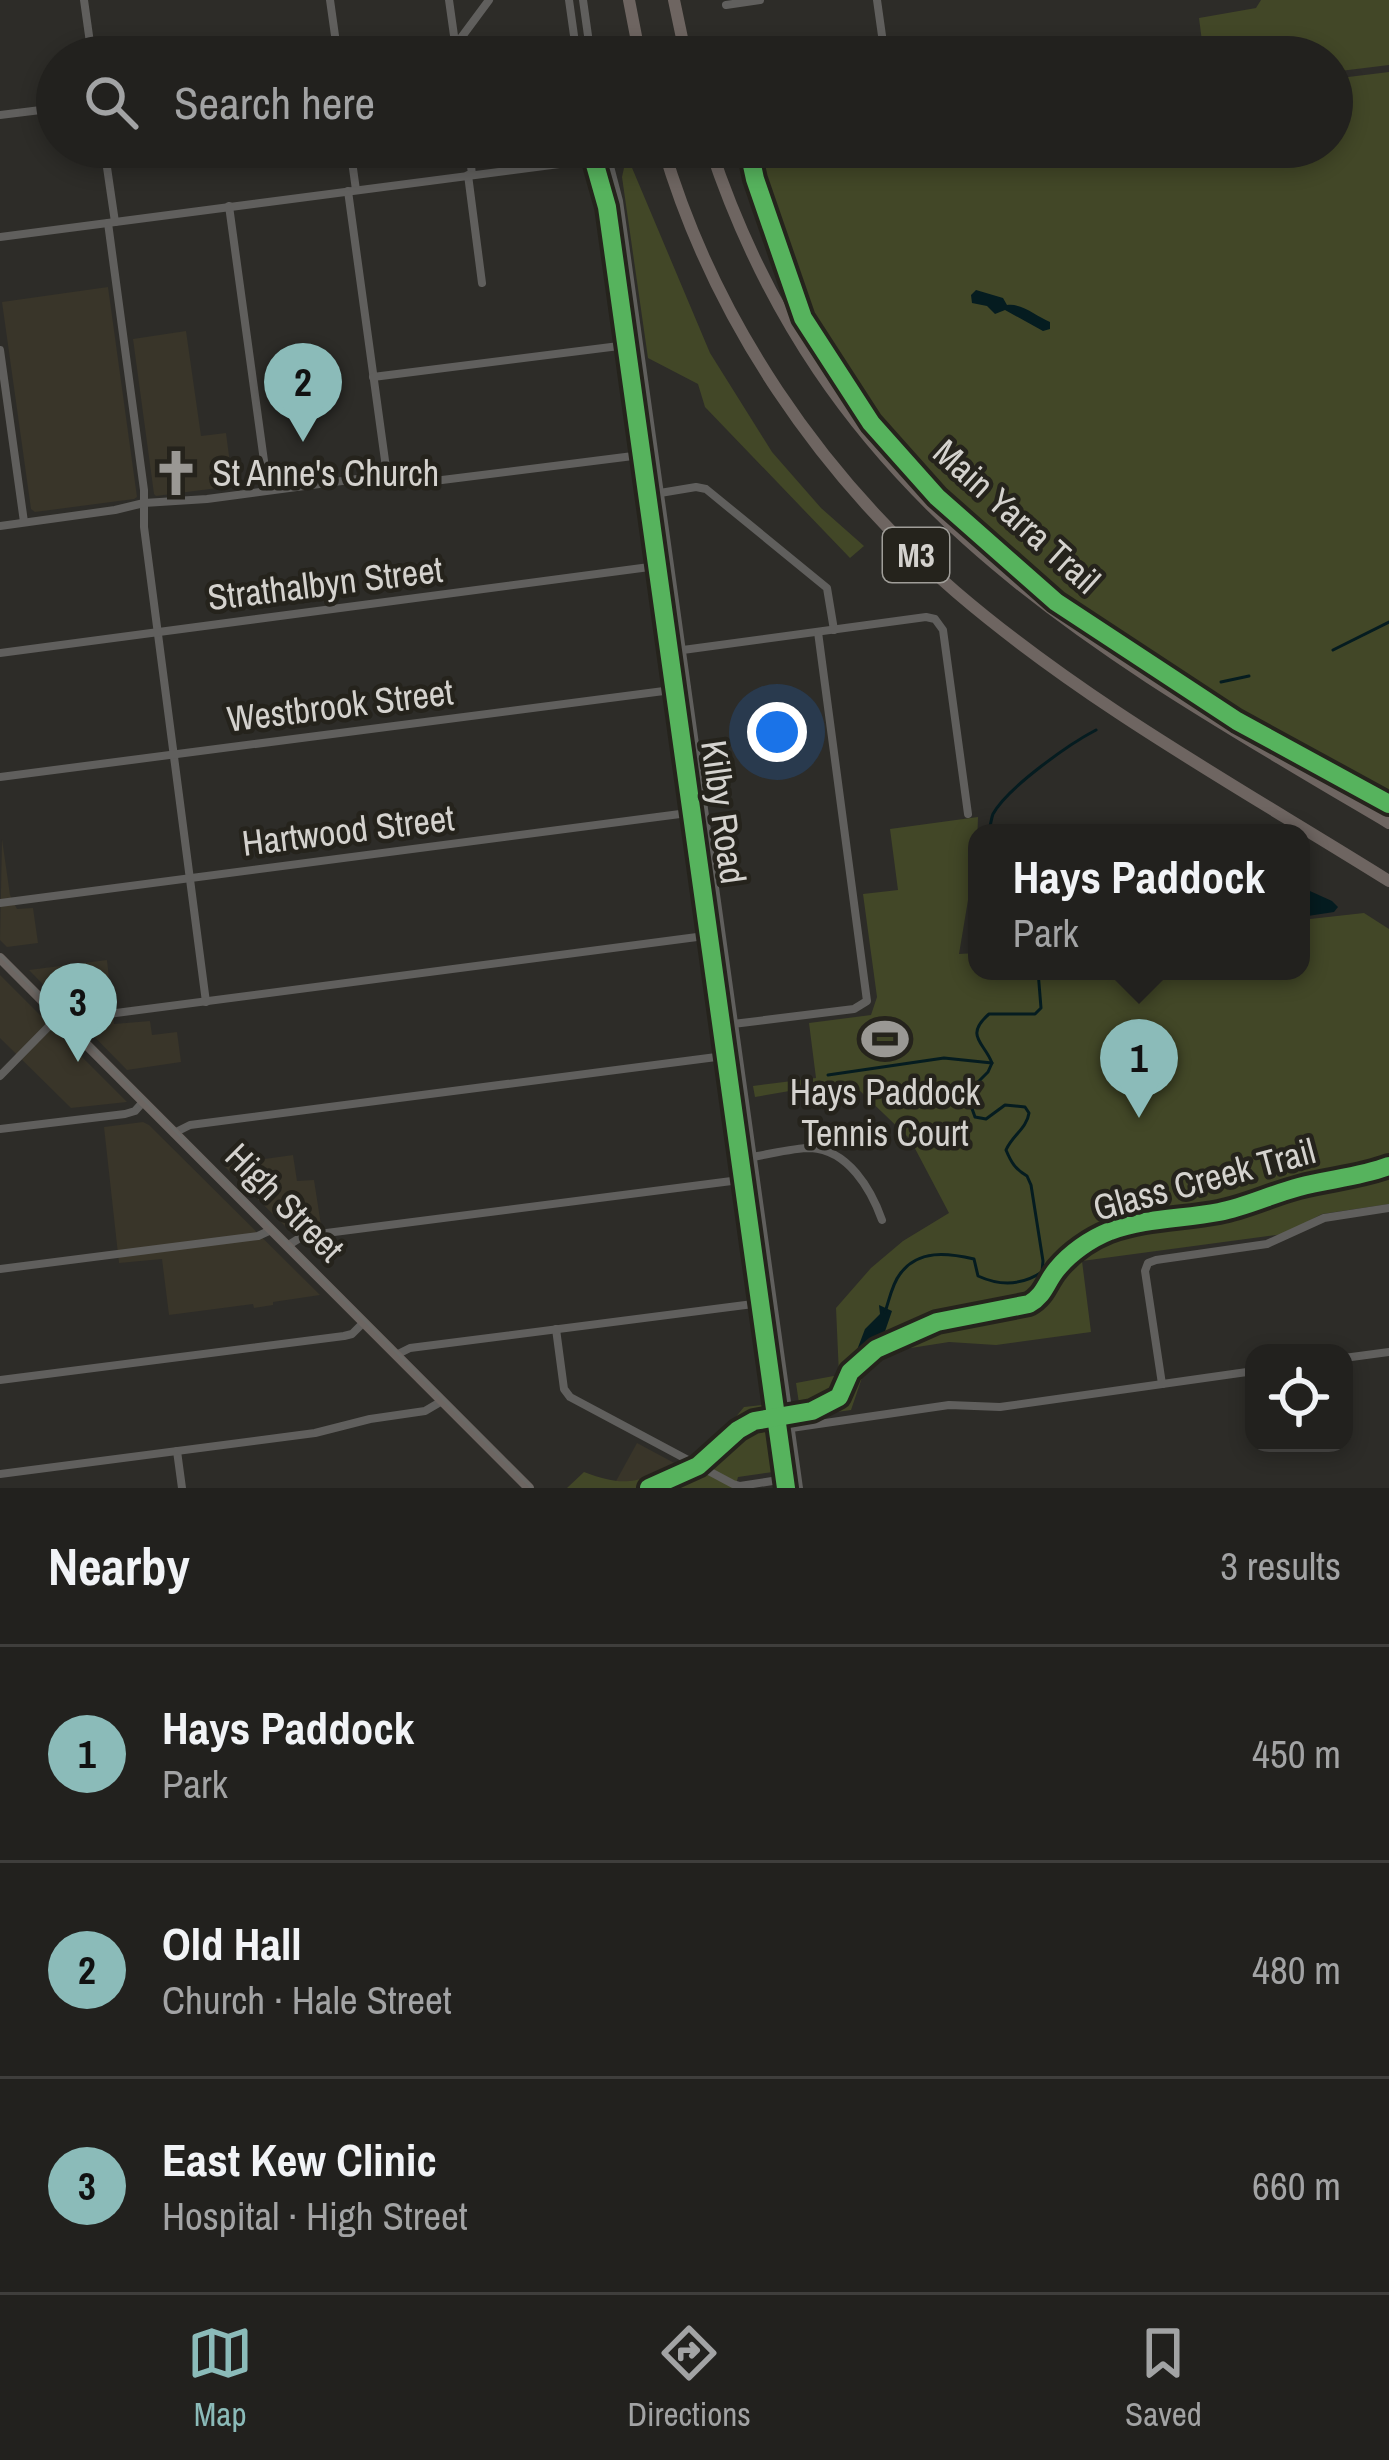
<!DOCTYPE html>
<meta charset="utf-8">
<style>
body{margin:0;font-family:"Archivo Narrow",sans-serif;background:#2a2927;color:#f1f3f6}
.controls{position:absolute;right:36px;bottom:36px;display:grid;overflow:hidden;border-radius:24px;box-shadow:0 6px 18px #0003}
.controls button{width:108px;height:108px;display:grid;place-items:center;padding:0;border:0;border-bottom:3px solid #3f3e3c;background:#22211e;color:#f1f3f6;font:60px sans-serif}
.you{position:absolute;left:777px;top:732px;width:42px;height:42px;margin:-30px;border:9px solid #fff;border-radius:50%;background:#1a73e8;box-shadow:0 0 0 18px #1a73e833}
.badge{display:grid;place-items:center;width:78px;height:78px;border-radius:50%;background:#8bbbb9;color:#111;font-size:39px;font-weight:700}
.pin{position:absolute;translate:-50% -99px;filter:drop-shadow(0 3px 6px #0008)}
.pin::after{content:'';position:absolute;top:63px;width:42px;height:36px;background:inherit;clip-path:polygon(0 0,100% 0,50% 100%)}
.popup{position:absolute;left:968px;top:824px;width:342px;height:156px;box-sizing:border-box;display:grid;place-content:center;border-radius:24px;background:#22211e;filter:drop-shadow(0 3px 9px #0005);font-size:39px;white-space:nowrap;color:#a2a3a4}
.popup b{font-size:45px;color:#f1f3f6}
.popup::after{content:'';position:absolute;left:50%;top:100%;margin-left:-24px;border:24px solid transparent;border-top-color:#22211e}
.list{margin:0;padding:0;list-style:none}
h2{display:flex;justify-content:space-between;align-items:center;height:156px;margin:0;padding:0 48px;font-size:51px}
h2 small{font-size:39px;font-weight:400;color:#a2a3a4}
.list li{display:grid;grid-template-columns:78px 1fr auto;gap:36px;align-items:center;box-sizing:border-box;height:216px;padding:0 48px;border-top:3px solid #3f3e3c}
.list b{display:block;font-size:45px;white-space:nowrap}
.list p{margin:0;font-size:39px;white-space:nowrap;color:#a2a3a4}
.list em{font-size:39px;font-style:normal;color:#a2a3a4}
.icon{flex:none;width:66px;height:66px;fill:none;stroke:currentColor;stroke-width:2;stroke-linecap:round;stroke-linejoin:round}
.map{position:relative;flex:none;width:1389px;height:1488px;overflow:hidden}
.search{position:absolute;background:#22211e;box-shadow:0 6px 18px #0003;left:36px;right:36px;top:36px;height:132px;display:flex;align-items:center;gap:30px;box-sizing:border-box;padding:0 42px;border-radius:66px;color:#a2a3a4;font-size:45px}
.sheet{height:804px;background:#22211e}
nav{display:flex;justify-content:space-around;align-items:center;box-sizing:border-box;height:168px;border-top:3px solid #3f3e3c;background:#22211e;font-size:33px;color:#a2a3a4}
nav a{display:grid;justify-items:center;gap:6px}
nav .on{color:#8bbbb9}
.map>svg:first-child{display:block}
.built{fill:#393529}
.green{fill:#424727}
.water{fill:#051c20}
.lines{fill:none;stroke-linecap:round;stroke-linejoin:round}
.stream{stroke:#051c20;stroke-width:3}
.minor{stroke:#605f5d;stroke-width:8}
.major{stroke:#6d6662;stroke-width:10}
.highway{stroke:#6e6561;stroke-width:12}
.tram{stroke:#6a6966;stroke-width:3}
.cycleway-casing{stroke:#25231c;stroke-width:26}
.cycleway{stroke:#56b35d;stroke-width:18}
.labels{text-anchor:middle;dominant-baseline:central;stroke-width:9;stroke-linejoin:round;paint-order:stroke}
.shield{fill:#25231c;stroke:#a09e99;stroke-width:3}
.shield-label{font-size:33px;font-weight:bold;fill:#d4d2ce}
.poi-label{font-size:36px;fill:#d4d2ce;stroke:#25231c;text-anchor:start}
.street-label{font-size:36px;fill:#d4d2ce;stroke:#25231c}
</style>
<div class="map">
<svg width="1389" height="1488" viewBox="0 0 1389 1488">
<rect width="100%" height="100%" fill="#2d2c28"/>
<g class="built">
<polygon points="108,287 137,497 134,499 35,512 31,509 2,302"/>
<polygon points="186,331 201,436 226,433 233,486 156,496 154,494 133,339"/>
<polygon points="2,839 10,895 17,909 33,908 38,943 7,947 0,940"/>
<polygon points="107,960 114,1024 150,1021 152,1035 177,1032 181,1062 127,1070 29,970"/>
<polygon points="0,975 127,1102 71,1108 0,1038"/>
<polygon points="143,1122 149,1125 320,1295 273,1302 273,1305 254,1308 253,1304 169,1315 162,1259 119,1263 104,1127"/>
<polygon points="293,1155 297,1181 314,1180 321,1225 288,1229 223,1165"/>
<polygon points="637,1443 678,1465 631,1485 615,1483"/>
</g>
<g class="green">
<polygon points="1261,0 1389,0 1389,65 1332,72 1332,57 1204,57 1199,18 1256,8"/>
<polygon points="1389,72 1389,807 1239,715 1059,598 939,494 875,419 807,318 783,244 750,157 751,153 797,147 1332,147 1332,79"/>
<polygon points="630,163 710,353 772,452 821,508 864,546 850,558 705,407 698,384 648,358 622,177 624,168"/>
<polygon points="978,817 977,846 959,954 977,953 977,971 1301,971 1301,920 1364,913 1389,929 1389,1204 1322,1214 1284,1234 1082,1261 1091,1332 996,1345 949,1342 879,1353 868,1360 851,1410 801,1417 796,1383 839,1375 836,1308 871,1268 903,1241 949,1213 910,1139 857,1088 803,1097 801,1089 755,1097 753,1086 816,1078 809,1023 871,1015 877,997 863,894 898,890 890,829"/>
<path d="M762,1405L773,1472L738,1477L735,1488H567L584,1472C626,1488 637,1482 678,1465L692,1470L744,1407Z"/>
</g>
<g class="water">
<path d="M976,290L1003,298L1007,305C1022,303 1036,316 1050,322V329L1043,331L1005,310L995,314L987,306L972,303L971,295Z"/>
<polygon points="1301,887 1332,901 1338,907 1334,912 1301,917"/>
<polygon points="879,1305 892,1311 881,1343 871,1351 857,1350 865,1329 880,1314"/>
</g>
<g class="lines">
<g class="stream">
<polyline points="1333,650 1389,622"/>
<polyline points="1221,682 1249,676"/>
<path d="M989,833C989,831 992,816 993,814C1007,788 1069,744 1096,730"/>
<polyline points="828,1075 944,1058 992,1063"/>
<path d="M885,1312C889,1301 892,1284 900,1274C918,1249 948,1253 974,1259L978,1276C1000,1286 1021,1286 1042,1272L1043,1261L1031,1185L1027,1176C1015,1169 1011,1162 1006,1150C1012,1136 1027,1128 1029,1113L1025,1107L1005,1105L986,1119L975,1117L970,1103V1090L988,1072L992,1063C984,1042 964,1036 989,1014H1035L1041,1008L1038,971"/>
</g>
<g class="minor">
<polyline points="84,0 92,57"/>
<polyline points="330,0 338,57"/>
<polyline points="449,0 457,57"/>
<polyline points="569,0 577,57"/>
<polyline points="583,0 591,57"/>
<polyline points="877,0 885,57"/>
<polyline points="726,5 760,0"/>
<polyline points="455,46 489,0"/>
<polyline points="0,115 57,108"/>
<polyline points="104,147 115,222"/>
<polyline points="350,147 356,190"/>
<polyline points="469,147 472,175"/>
<polyline points="590,147 607,207 786,1488"/>
<polyline points="605,147 619,201 799,1488"/>
<polyline points="468,175 482,283"/>
<polyline points="348,191 387,475"/>
<polyline points="229,206 268,490"/>
<polyline points="108,223 144,490 144,527 206,1002"/>
<polyline points="0,237 690,147"/>
<polyline points="0,350 24,522"/>
<polyline points="373,377 627,345"/>
<polyline points="660,493 696,487 706,489 827,588 834,630"/>
<polyline points="0,526 115,510 144,503 207,499 387,475 399,474 426,482 641,455"/>
<polyline points="668,652 926,617 935,619 943,630 968,814"/>
<polyline points="0,653 657,566"/>
<polyline points="0,777 687,688"/>
<polyline points="0,903 703,811"/>
<polyline points="733,1024 854,1009 867,1001 818,632"/>
<polyline points="68,1026 75,1021 93,1016 720,934"/>
<polyline points="0,1076 58,1017"/>
<polyline points="0,1129 125,1114 135,1111 143,1102"/>
<polyline points="174,1133 190,1125 724,1056 738,1058"/>
<path d="M752,1157C771,1154 792,1148 811,1148C848,1150 871,1189 882,1220"/>
<polyline points="287,1246 303,1236 755,1178"/>
<polyline points="0,1269 258,1236 271,1230"/>
<polyline points="556,1329 564,1389 570,1397 733,1484 740,1486 785,1479"/>
<polyline points="396,1355 410,1348 761,1303"/>
<polyline points="1344,1358 1389,1352"/>
<polyline points="0,1380 344,1336 352,1334 363,1323"/>
<polyline points="1162,1384 1145,1271 1148,1263 1156,1260 1267,1244 1324,1218 1389,1208"/>
<polyline points="778,1436 791,1428 949,1405 1000,1407 1254,1371"/>
<polyline points="177,1451 182,1488"/>
<polyline points="0,1474 315,1433 370,1419 425,1411 442,1401"/>
</g>
<polyline class="major" points="0,958 529,1488"/>
<g class="highway">
<polyline points="629,0 640,57"/>
<polyline points="674,0 686,57"/>
<path d="M663,147C714,320 820,475 956,592C1088,705 1242,789 1389,881"/>
<path d="M710,147C828,503 1086,644 1389,823"/>
</g>
<polyline class="tram" points="0,955 532,1488"/>
<defs>
<g id="cycleway">
<polyline points="590,147 607,207 786,1488"/>
<polyline points="748,147 755,179 803,318 871,423 937,497 1056,602 1237,721 1389,804"/>
<path d="M649,1488L698,1466L738,1430L754,1421L812,1411L839,1397L850,1372L876,1349L937,1322L1029,1304C1045,1295 1046,1282 1057,1269C1070,1253 1090,1239 1110,1231C1145,1218 1183,1219 1219,1212C1246,1207 1272,1194 1299,1187C1329,1179 1360,1177 1389,1166"/>
</g>
</defs>
<use href="#cycleway" class="cycleway-casing"/>
<use href="#cycleway" class="cycleway"/>
</g>
<defs>
<symbol id="church-bare" viewBox="-9 -9 18 18"><path d="M-1.2-6h2.4v3.5h3.3v2.4h-3.3V6h-2.4V-.1h-3.3v-2.4h3.3Z" fill="#9a9894" stroke="#25231c" stroke-width="2.5" paint-order="stroke"/></symbol>
<symbol id="stadium-bare" viewBox="-9 -9 18 18"><path d="M0-5a6.5 5 0 1 0 0 10a6.5 5 0 1 0 0-10ZM-3.5-1.8h7v3.6h-7Z" fill="#9a9894" stroke="#25231c" stroke-width="2.5" paint-order="stroke"/></symbol>
</defs>
<g fill-rule="evenodd">
<use href="#church-bare" x="143" y="440" width="66" height="66"/>
<use href="#stadium-bare" x="852" y="1006" width="66" height="66"/>
</g>
<g class="labels">
<rect class="shield" x="883" y="528" width="66" height="54" rx="9"/>
<g class="shield-label">
<text x="916" y="555">M3</text>
</g>
<g class="poi-label">
<text x="212" y="473">St Anne's Church</text>
<text x="885" y="1092" text-anchor="middle">Hays Paddock<tspan x="885" dy="41">Tennis Court</tspan></text>
</g>
<g class="street-label">
<text transform="translate(1017 516) rotate(42)">Main Yarra Trail</text>
<text transform="translate(325 583) rotate(-7)">Strathalbyn Street</text>
<text transform="translate(340 705) rotate(-7)">Westbrook Street</text>
<text transform="translate(724 812) rotate(82)">Kilby Road</text>
<text transform="translate(348 830) rotate(-7)">Hartwood Street</text>
<text transform="translate(1204 1179) rotate(-15)">Glass Creek Trail</text>
<text transform="translate(285 1202) rotate(45)">High Street</text>
</g>
</g>
</svg>
<div class="controls">
<button><svg class="icon" aria-label="locate" viewBox="0 0 24 24"><circle cx="12" cy="12" r="6"/><path d="M12 2v4M12 18v4M2 12h4M18 12h4"/></svg></button>
</div>
<div class="you"></div>
<div class="pin badge" style="left:1139px;top:1118px">1</div>
<div class="popup"><b>Hays Paddock</b>Park</div>
<div class="pin badge" style="left:303px;top:442px">2</div>
<div class="pin badge" style="left:78px;top:1062px">3</div>
<div class="search"><svg class="icon" aria-label="search" viewBox="0 0 24 24"><circle cx="10" cy="10" r="6"/><path d="M15 15l6 6"/></svg>Search here</div>
</div>
<section class="sheet">
<h2>Nearby<small>3 results</small></h2>
<ul class="list">
<li><span class="badge">1</span><div><b>Hays Paddock</b><p>Park</p></div><em>450 m</em></li>
<li><span class="badge">2</span><div><b>Old Hall</b><p>Church · Hale Street</p></div><em>480 m</em></li>
<li><span class="badge">3</span><div><b>East Kew Clinic</b><p>Hospital · High Street</p></div><em>660 m</em></li>
</ul>
</section>
<nav>
<a class="on"><svg class="icon" aria-label="map" viewBox="0 0 24 24"><path d="M3 6l6-2 6 2 6-2v14l-6 2-6-2-6 2zM9 4v14M15 6v14"/></svg>Map</a>
<a><svg class="icon" aria-label="directions" viewBox="0 0 24 24"><path d="M12 3l9 9-9 9-9-9zM9 14v-3h6M13 9l2 2-2 2"/></svg>Directions</a>
<a><svg class="icon" aria-label="saved" viewBox="0 0 24 24"><path d="M7 4h10v16l-5-4-5 4z"/></svg>Saved</a>
</nav>
